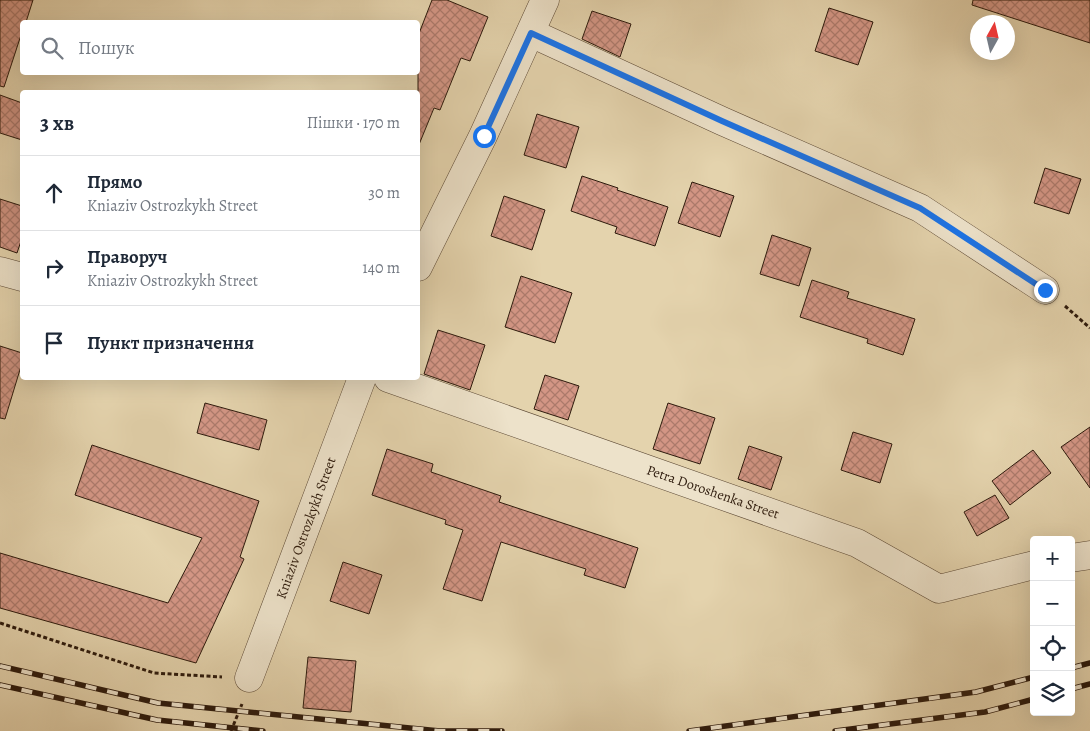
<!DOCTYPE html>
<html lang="uk">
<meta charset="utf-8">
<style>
body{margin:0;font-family:Alegreya,serif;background:#f6f6f7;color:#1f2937}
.controls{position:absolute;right:15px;bottom:15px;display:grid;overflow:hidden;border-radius:5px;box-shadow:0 5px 20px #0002}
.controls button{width:45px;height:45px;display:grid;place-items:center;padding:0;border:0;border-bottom:1px solid #e0e1e3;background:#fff;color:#1f2937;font:25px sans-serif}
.compass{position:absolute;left:970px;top:15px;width:45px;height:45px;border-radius:50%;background:#fff;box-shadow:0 5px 20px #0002;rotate:8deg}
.stop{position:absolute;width:15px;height:15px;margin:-11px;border:4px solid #1a73e8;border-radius:50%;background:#fff}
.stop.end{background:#1a73e8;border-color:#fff;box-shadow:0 1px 5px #0008}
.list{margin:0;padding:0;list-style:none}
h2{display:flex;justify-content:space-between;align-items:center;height:65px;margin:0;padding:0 20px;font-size:21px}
h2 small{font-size:16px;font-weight:400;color:#747a83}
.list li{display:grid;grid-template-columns:32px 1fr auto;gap:15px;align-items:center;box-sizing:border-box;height:75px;padding:0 20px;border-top:1px solid #e0e1e3}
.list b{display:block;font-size:19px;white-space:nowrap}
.list p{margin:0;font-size:16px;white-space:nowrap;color:#747a83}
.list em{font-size:16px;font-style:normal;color:#747a83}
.icon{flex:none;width:28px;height:28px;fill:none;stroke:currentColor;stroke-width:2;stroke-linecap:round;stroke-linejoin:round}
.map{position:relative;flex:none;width:1090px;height:731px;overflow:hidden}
.search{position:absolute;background:#fff;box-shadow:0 5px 20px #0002;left:20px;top:20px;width:400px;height:55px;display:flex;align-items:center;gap:12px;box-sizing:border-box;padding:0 18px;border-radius:5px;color:#747a83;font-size:19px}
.panel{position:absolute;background:#fff;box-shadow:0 5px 20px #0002;left:20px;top:90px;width:400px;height:290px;border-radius:5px}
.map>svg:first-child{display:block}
.building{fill:url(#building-cross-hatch);stroke:#2e1b0d}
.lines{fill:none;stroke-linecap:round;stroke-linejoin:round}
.minor-casing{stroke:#5c4935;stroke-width:29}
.path{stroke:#2e1b0d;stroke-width:3;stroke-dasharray:4 2.5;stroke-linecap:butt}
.minor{stroke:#ede2ca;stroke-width:28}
.rail-casing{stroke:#2e1b0d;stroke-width:5.5}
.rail{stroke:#ede2ca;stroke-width:4;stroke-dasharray:11;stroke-linecap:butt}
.route{stroke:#1a73e8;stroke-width:6}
.labels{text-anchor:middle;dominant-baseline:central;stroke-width:4;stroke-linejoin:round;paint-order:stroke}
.street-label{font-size:14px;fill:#2e1b0d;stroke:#ede2ca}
</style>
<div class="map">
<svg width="1090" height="731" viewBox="0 0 1090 731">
<defs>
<pattern id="building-cross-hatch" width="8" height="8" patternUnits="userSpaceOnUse" patternTransform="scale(1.25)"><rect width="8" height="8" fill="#d39685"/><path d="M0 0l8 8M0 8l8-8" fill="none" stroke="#ac7a6b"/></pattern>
</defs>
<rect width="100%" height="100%" fill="#e4d3ad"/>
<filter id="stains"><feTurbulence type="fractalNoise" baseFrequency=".004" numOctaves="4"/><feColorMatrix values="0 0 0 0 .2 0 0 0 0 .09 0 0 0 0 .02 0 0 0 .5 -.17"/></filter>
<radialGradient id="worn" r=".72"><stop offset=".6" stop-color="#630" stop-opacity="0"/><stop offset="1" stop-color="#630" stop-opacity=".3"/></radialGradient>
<g class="building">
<polygon points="0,0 33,0 26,22 22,22 22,32 4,87 0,86"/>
<polygon points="432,0 447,0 488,17 470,61 461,58 440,110 434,108 418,147 418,36"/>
<polygon points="973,0 1090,0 1090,43 972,5"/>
<polygon points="829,8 873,22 858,65 815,51"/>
<polygon points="592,11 631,24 620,57 582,39"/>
<polygon points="0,95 22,103 22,140 0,133"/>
<polygon points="537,114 579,127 566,168 524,155"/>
<polygon points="1045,168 1081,179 1069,214 1034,203"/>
<polygon points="582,176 618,188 617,190 668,207 655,246 615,233 617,227 571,211"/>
<polygon points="692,182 734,196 720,237 678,223"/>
<polygon points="504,196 545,210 532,250 491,236"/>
<polygon points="0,199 22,206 22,238 17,253 0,247"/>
<polygon points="772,235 811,248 799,286 760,274"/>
<polygon points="521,276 572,293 555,343 505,327"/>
<polygon points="812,280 849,292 847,298 915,319 903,355 867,343 868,339 800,317"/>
<polygon points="438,330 485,345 470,390 424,374"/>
<polygon points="0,346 22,353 22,363 5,419 0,418"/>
<polygon points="545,375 579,386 568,420 534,409"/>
<polygon points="205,403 267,420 259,450 197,433"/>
<polygon points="668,403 715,418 700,464 653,449"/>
<polygon points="1090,427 1090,488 1061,447"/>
<polygon points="853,432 892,444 880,483 841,470"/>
<polygon points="92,445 259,501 240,557 244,559 196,663 0,608 0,553 168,603 202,538 75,495"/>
<polygon points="749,446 782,457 771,490 738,479"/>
<polygon points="387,449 433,464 431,472 501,496 499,502 638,548 625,588 584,575 586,569 501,542 482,601 443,589 463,530 445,524 446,520 372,495"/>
<polygon points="1033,450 1051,473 1010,505 992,481"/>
<polygon points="995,495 1009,518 977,536 964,512"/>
<polygon points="343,562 382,575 369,614 330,601"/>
<polygon points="308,657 356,661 351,712 303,708"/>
</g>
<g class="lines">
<defs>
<g id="minor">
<polyline points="531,33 722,121 920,208 1045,290"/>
<polyline points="418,267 483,136 545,0"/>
<polyline points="0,271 22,277"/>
<polyline points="388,378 857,543 939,589 1034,565"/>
<polyline points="1071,558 1090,555"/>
<polyline points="249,678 362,378"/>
</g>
</defs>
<use href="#minor" class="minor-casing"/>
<g class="path">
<polyline points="1065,306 1090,328"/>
<polyline points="0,623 154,673 222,677"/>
<polyline points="231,731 242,704"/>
</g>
<use href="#minor" class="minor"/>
<defs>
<g id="rail">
<polyline points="0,666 158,703 440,731 502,731"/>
<polyline points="1071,668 1090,663"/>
<polyline points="0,685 157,720 263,731"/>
<polyline points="1071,689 1090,684"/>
<polyline points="689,731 976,692 1034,677"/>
<polyline points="835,731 985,712 1034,699"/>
</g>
</defs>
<use href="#rail" class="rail-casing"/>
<use href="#rail" class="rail"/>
</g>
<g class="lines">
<polyline class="route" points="484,136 531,33 722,121 920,208 1045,290"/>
</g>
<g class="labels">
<g class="street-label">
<text transform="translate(713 492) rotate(19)">Petra Doroshenka Street</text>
<text transform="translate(306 528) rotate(-70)">Kniaziv Ostrozkykh Street</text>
</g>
</g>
<rect width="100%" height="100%" filter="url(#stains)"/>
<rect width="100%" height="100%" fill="url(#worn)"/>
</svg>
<div class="controls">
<button>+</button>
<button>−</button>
<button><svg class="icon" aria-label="locate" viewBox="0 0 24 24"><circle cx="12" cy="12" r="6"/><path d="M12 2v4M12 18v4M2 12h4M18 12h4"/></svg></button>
<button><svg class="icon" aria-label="layers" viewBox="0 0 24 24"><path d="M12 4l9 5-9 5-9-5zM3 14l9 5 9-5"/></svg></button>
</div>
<svg class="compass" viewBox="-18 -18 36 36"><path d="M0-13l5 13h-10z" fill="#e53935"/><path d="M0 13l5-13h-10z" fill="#747a83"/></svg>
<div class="stop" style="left:484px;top:136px"></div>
<div class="stop end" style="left:1045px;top:290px"></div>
<div class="search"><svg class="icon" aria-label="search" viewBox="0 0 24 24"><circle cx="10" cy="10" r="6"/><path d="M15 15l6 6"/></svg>Пошук</div>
<section class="panel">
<h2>3 хв<small>Пішки · 170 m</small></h2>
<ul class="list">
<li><svg class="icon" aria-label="ahead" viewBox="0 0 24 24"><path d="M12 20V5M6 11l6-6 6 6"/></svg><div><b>Прямо</b><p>Kniaziv Ostrozkykh Street</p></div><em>30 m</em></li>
<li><svg class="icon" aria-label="right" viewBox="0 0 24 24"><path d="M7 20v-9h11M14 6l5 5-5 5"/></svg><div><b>Праворуч</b><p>Kniaziv Ostrozkykh Street</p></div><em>140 m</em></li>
<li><svg class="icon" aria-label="arrive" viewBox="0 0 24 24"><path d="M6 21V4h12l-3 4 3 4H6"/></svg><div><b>Пункт призначення</b></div></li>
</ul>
</section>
</div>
